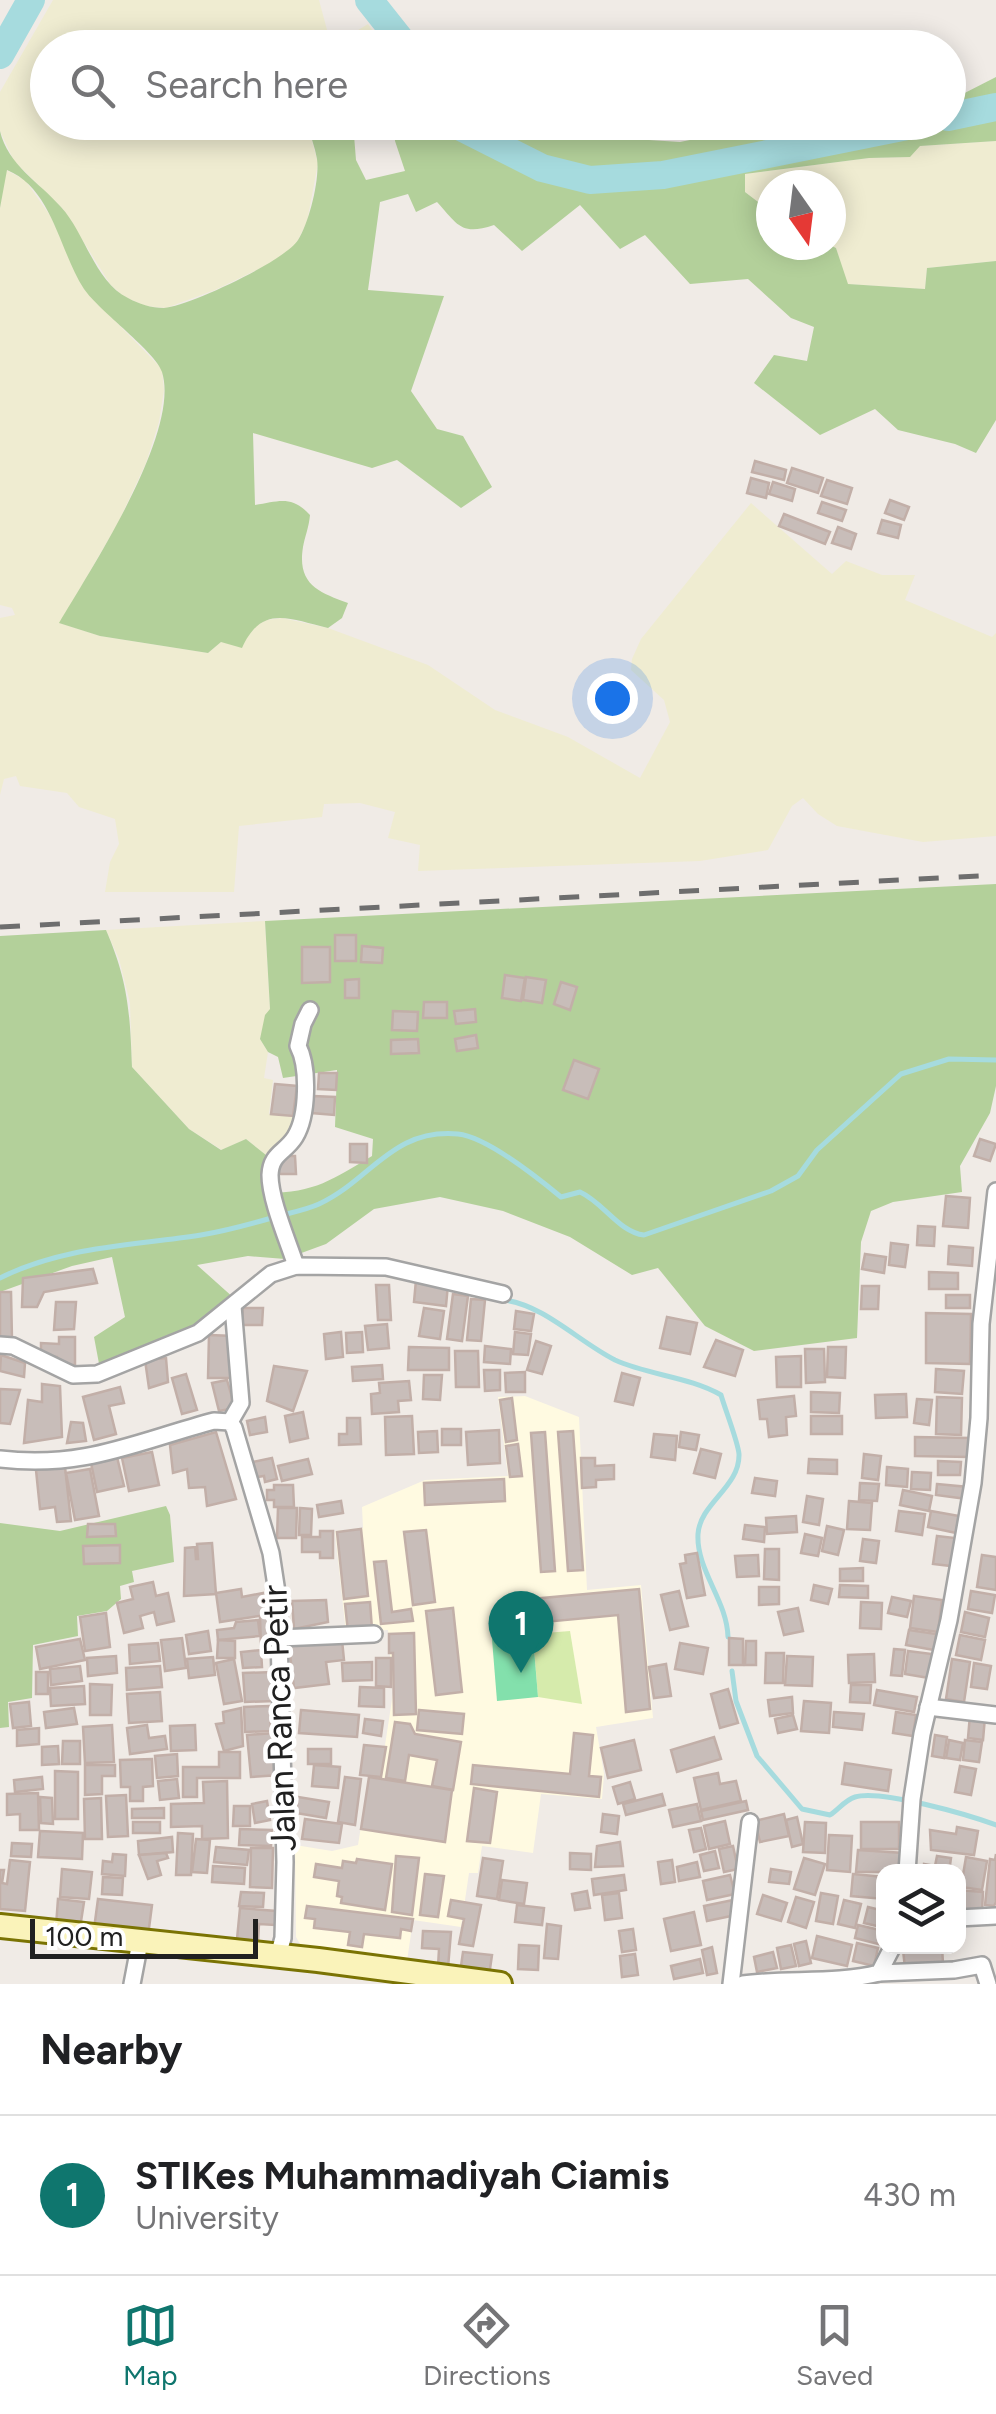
<!DOCTYPE html>
<style>
body{margin:0;font-family:Figtree,sans-serif;background:#f2f2f2;color:#202124}
.controls{position:absolute;right:30px;bottom:30px;display:grid;overflow:hidden;border-radius:20px;box-shadow:0 5px 25px #0003}
.controls button{width:90px;height:90px;display:grid;place-items:center;padding:0;border:0;border-bottom:2px solid #e0e0e0;background:#fff;color:#202124;font:50px sans-serif}
.compass{position:absolute;left:756px;top:170px;width:90px;height:90px;border-radius:50%;background:#fff;box-shadow:0 5px 25px #0003;rotate:166deg}
.scale{position:absolute;left:30px;bottom:25px;width:228px;box-sizing:border-box;padding-left:10px;border:5px solid #202020;border-top:0;font-size:28px;line-height:35px;white-space:nowrap;color:#202020;-webkit-text-stroke:8px #fff;paint-order:stroke}
.you{position:absolute;left:612px;top:698px;width:35px;height:35px;margin:-25px;border:8px solid #fff;border-radius:50%;background:#1a73e8;box-shadow:0 0 0 15px #1a73e833}
.badge{display:grid;place-items:center;width:65px;height:65px;border-radius:50%;background:#0f766e;color:#fff;font-size:32px;font-weight:700}
.pin{position:absolute;translate:-50% -82px;filter:drop-shadow(0 2px 5px #0008)}
.pin::after{content:'';position:absolute;top:52px;width:35px;height:30px;background:inherit;clip-path:polygon(0 0,100% 0,50% 100%)}
.list{margin:0;padding:0;list-style:none}
h2{display:flex;justify-content:space-between;align-items:center;height:130px;margin:0;padding:0 40px;font-size:42px}
h2 small{font-size:32px;font-weight:400;color:#757577}
.list li{display:grid;grid-template-columns:65px 1fr auto;gap:30px;align-items:center;box-sizing:border-box;height:160px;padding:0 40px;border-top:2px solid #e0e0e0}
.list b{display:block;font-size:38px;white-space:nowrap}
.list p{margin:0;font-size:32px;white-space:nowrap;color:#757577}
.list em{font-size:32px;font-style:normal;color:#757577}
.icon{flex:none;width:55px;height:55px;fill:none;stroke:currentColor;stroke-width:2;stroke-linecap:round;stroke-linejoin:round}
.map{position:relative;flex:none;width:996px;height:1984px;overflow:hidden}
.search{position:absolute;background:#fff;box-shadow:0 5px 25px #0003;left:30px;right:30px;top:30px;height:110px;display:flex;align-items:center;gap:25px;box-sizing:border-box;padding:0 35px;border-radius:55px;color:#757577;font-size:38px}
.sheet{height:290px;background:#fff}
nav{display:flex;justify-content:space-around;align-items:center;box-sizing:border-box;height:140px;border-top:2px solid #e0e0e0;background:#fff;font-size:28px;color:#757577}
nav a{display:grid;justify-items:center;gap:5px}
nav .on{color:#0f766e}
.map>svg:first-child{display:block}
.education{fill:#fffae1}
.farmland{fill:#efecd1}
.grass{fill:#d6ebac}
.forest{fill:#b3d09a}
.pitch{fill:#83e0ac}
.lines{fill:none;stroke-linecap:round;stroke-linejoin:round}
.stream{stroke:#a6dbde;stroke-width:5}
.river{stroke:#a6dbde;stroke-width:28}
.building{fill:#c8bdb9;stroke:#c2afa8;stroke-width:2.5}
.minor-casing{stroke:#a4a4a4;stroke-width:20}
.secondary-casing{stroke:#7a7303;stroke-width:28}
.minor{stroke:#fff;stroke-width:15}
.secondary{stroke:#faf3ba;stroke-width:22}
.rail{stroke:#6e6e6e;stroke-width:5;stroke-dasharray:20 20;stroke-linecap:butt}
.labels{text-anchor:middle;dominant-baseline:central;stroke-width:9;stroke-linejoin:round;paint-order:stroke}
.street-label{font-size:35px;fill:#202020;stroke:#fff}
</style>
<div class="map">
<svg width="996" height="1984" viewBox="0 0 996 1984">
<rect width="100%" height="100%" fill="#f0ebe6"/>
<polygon class="education" points="525,1396 579,1417 587,1590 641,1585 653,1718 596,1727 604,1774 602,1799 541,1794 533,1853 482,1846 478,1873 469,1873 461,1927 413,1920 406,1968 307,1956 296,1937 295,1845 332,1851 358,1845 369,1777 380,1778 393,1693 388,1630 346,1633 335,1531 363,1528 362,1507 425,1480 508,1476 498,1397"/>
<g class="farmland">
<polygon points="53,0 319,0 330,41 350,35 368,24 384,47 48,48 48,122 307,123 318,163 307,222 296,244 277,260 215,290 166,308 145,306 123,296 110,284 63,209 14,161 0,131 0,92"/>
<polygon points="996,141 996,261 927,268 925,289 847,284 836,248 830,245 831,185 771,185 771,212 745,192 745,174 869,158 909,157 919,146"/>
<polygon points="6,170 25,180 51,217 85,290 162,369 164,390 159,422 146,463 118,523 60,623 100,636 208,653 221,642 267,620 282,618 328,628 428,665 495,710 568,737 640,778 670,722 664,700 631,670 632,659 641,639 751,503 832,574 846,561 882,575 915,575 905,600 992,637 996,633 996,836 923,842 837,826 818,814 803,798 792,806 768,850 700,861 418,871 420,845 388,838 395,812 360,803 324,804 322,817 239,826 234,892 105,892 110,862 119,844 115,819 79,807 67,793 20,786 16,776 4,779 0,795 0,618 15,615 12,608 0,605 0,208"/>
<polygon points="265,921 270,1009 260,1039 268,1052 264,1078 273,1080 269,1114 295,1117 295,1132 272,1154 266,1155 246,1139 222,1150 189,1129 132,1067 130,1003 119,959 106,930"/>
</g>
<polygon class="grass" points="570,1631 582,1704 538,1697 533,1634"/>
<g class="forest">
<path d="M996,77V141L920,146L910,157L869,158L745,174V192L771,212V245H830L836,248L848,284L925,289L927,268L996,261V420L976,453L955,444L898,430L875,409L820,435L754,383L774,355L807,361L814,327L791,318L748,279L690,284L645,235L620,249L580,205L522,251L494,225C461,236 458,225 437,202L416,212L408,194L380,202L368,290L444,296L411,391L437,429L463,436L492,487L461,508L397,460L372,468L253,433L255,505C279,501 292,495 310,515C309,527 305,536 303,547C297,584 318,592 348,603L342,618L328,628C289,619 262,604 242,648L221,642L208,653L100,636L59,623C90,570 181,433 162,372C156,352 99,311 84,289C59,251 53,189 7,170L0,208V131C8,165 39,182 61,207C85,233 95,282 128,298C139,304 151,308 164,308C189,306 285,261 298,240C309,223 320,179 317,159C315,147 310,135 307,123H353L356,160L366,180L405,171L395,141L394,123H589L649,140L680,142L734,131L811,123L948,122L949,101Z"/>
<path d="M996,884V1086L990,1113L960,1166L962,1192L893,1202L871,1211L861,1242L857,1338L754,1351L705,1326L658,1268L632,1275L570,1237L503,1211L440,1197L374,1209L326,1244L285,1259L248,1256L197,1265L235,1299L187,1334L100,1369L94,1337L125,1317L112,1257L72,1266L0,1292V936L106,930C128,981 130,1012 132,1067L189,1129L221,1150L246,1139L266,1155L267,1193C315,1193 333,1179 372,1156L373,1139L335,1127L337,1070L283,1078L278,1057L268,1052L260,1039L265,1015L270,1009L265,921Z"/>
<polygon points="166,1506 170,1515 174,1562 132,1571 134,1582 120,1586 121,1599 107,1611 77,1616 78,1636 33,1645 32,1698 8,1702 9,1727 0,1728 0,1523 60,1531"/>
</g>
<polygon class="pitch" points="532,1624 538,1697 497,1701 491,1627"/>
<g class="lines">
<g class="stream">
<path d="M0,1278C64,1246 131,1246 201,1235C225,1231 251,1224 275,1217C289,1213 306,1210 319,1204C371,1180 392,1128 458,1134C487,1137 538,1178 561,1197L580,1192C604,1203 619,1232 644,1235L771,1191L798,1176L817,1150L901,1074L949,1059L996,1060"/>
<path d="M504,1300C544,1305 579,1342 615,1360C648,1375 690,1377 721,1395C725,1409 738,1442 739,1454C740,1487 700,1503 698,1534C696,1570 727,1600 728,1637"/>
<path d="M732,1671L736,1701L757,1756L802,1809L830,1815C838,1810 845,1800 855,1797C880,1789 969,1815 996,1825"/>
</g>
<g class="river">
<polyline points="369,0 407,48"/>
<polyline points="0,55 31,0"/>
<polyline points="948,117 996,107"/>
<polyline points="451,122 542,168 590,180 663,175 927,122"/>
</g>
</g>
<g class="building">
<polygon points="755,461 786,470 784,480 752,472"/>
<polygon points="792,468 823,478 818,493 787,483"/>
<polygon points="751,478 769,483 766,498 747,493"/>
<polygon points="827,480 852,488 847,504 821,496"/>
<polygon points="773,482 795,489 792,501 769,494"/>
<polygon points="890,500 909,507 904,520 885,513"/>
<polygon points="822,502 846,510 842,521 818,513"/>
<polygon points="784,514 830,532 825,544 779,526"/>
<polygon points="882,520 901,525 898,538 878,533"/>
<polygon points="838,527 856,534 851,549 832,543"/>
<rect x="335" y="935" width="21" height="26"/>
<polygon points="362,946 383,948 382,963 361,962"/>
<polygon points="302,947 330,947 330,982 302,983"/>
<polygon points="505,975 525,978 521,1001 502,998"/>
<polygon points="526,977 546,980 542,1003 523,1000"/>
<polygon points="359,979 359,998 345,998 345,980"/>
<polygon points="561,982 577,987 570,1010 554,1004"/>
<polygon points="424,1002 447,1002 447,1018 423,1018"/>
<polygon points="475,1009 476,1022 456,1024 454,1011"/>
<polygon points="393,1011 418,1012 417,1031 392,1030"/>
<polygon points="476,1035 478,1048 457,1051 455,1039"/>
<polygon points="418,1039 419,1053 391,1054 391,1040"/>
<polygon points="574,1060 599,1069 588,1099 563,1090"/>
<polygon points="319,1073 337,1073 336,1090 318,1089"/>
<polygon points="275,1084 297,1086 293,1116 271,1114"/>
<polygon points="313,1096 335,1097 334,1115 312,1113"/>
<polygon points="980,1139 996,1144 990,1161 974,1156"/>
<polygon points="350,1144 367,1144 367,1163 350,1162"/>
<polygon points="279,1156 295,1156 296,1174 279,1174"/>
<polygon points="946,1196 970,1198 968,1228 943,1226"/>
<polygon points="918,1226 935,1227 934,1246 917,1245"/>
<polygon points="891,1243 908,1245 905,1267 889,1265"/>
<polygon points="949,1246 973,1248 972,1266 948,1264"/>
<polygon points="865,1254 886,1257 884,1273 862,1269"/>
<polygon points="93,1269 97,1283 44,1292 37,1307 22,1307 23,1278"/>
<polygon points="929,1272 958,1273 958,1289 929,1289"/>
<polygon points="416,1280 448,1284 446,1306 414,1302"/>
<polygon points="376,1285 389,1285 391,1320 378,1320"/>
<polygon points="862,1286 879,1286 878,1309 861,1309"/>
<polygon points="0,1292 11,1292 12,1339 0,1339"/>
<polygon points="453,1294 468,1296 462,1341 447,1339"/>
<rect x="946" y="1295" width="24" height="13"/>
<polygon points="471,1299 485,1300 481,1341 467,1340"/>
<polygon points="56,1302 76,1302 74,1329 54,1330"/>
<polygon points="243,1308 263,1308 262,1325 242,1325"/>
<polygon points="424,1308 444,1311 440,1339 419,1336"/>
<polygon points="516,1311 534,1314 531,1331 514,1329"/>
<polygon points="926,1313 971,1314 970,1364 926,1363"/>
<polygon points="667,1317 697,1323 690,1354 660,1348"/>
<polygon points="387,1324 389,1348 368,1350 365,1326"/>
<polygon points="341,1332 343,1357 326,1359 324,1334"/>
<polygon points="362,1332 363,1352 347,1353 346,1333"/>
<polygon points="515,1332 531,1334 528,1355 513,1354"/>
<polygon points="209,1335 234,1336 234,1378 208,1378"/>
<polygon points="59,1337 75,1337 75,1365 59,1365 57,1357 41,1357 41,1343 59,1344"/>
<polygon points="716,1340 743,1350 735,1376 704,1367"/>
<polygon points="536,1341 551,1346 542,1374 527,1370"/>
<polygon points="485,1346 511,1349 510,1364 484,1362"/>
<polygon points="409,1347 449,1348 449,1370 408,1370"/>
<polygon points="828,1347 846,1347 845,1378 827,1377"/>
<polygon points="805,1349 824,1349 825,1382 806,1383"/>
<polygon points="455,1351 478,1351 479,1387 456,1387"/>
<polygon points="1,1355 25,1363 24,1377 0,1371"/>
<polygon points="801,1356 801,1387 777,1387 776,1357"/>
<polygon points="166,1358 168,1382 149,1388 145,1360"/>
<polygon points="382,1365 383,1379 353,1381 352,1367"/>
<polygon points="274,1366 307,1371 293,1411 267,1401"/>
<polygon points="936,1369 964,1371 962,1394 935,1392"/>
<polygon points="484,1370 500,1370 500,1390 485,1391"/>
<polygon points="525,1372 525,1392 506,1392 505,1373"/>
<polygon points="622,1373 640,1378 633,1405 615,1401"/>
<polygon points="186,1374 197,1410 182,1414 172,1378"/>
<polygon points="424,1375 442,1375 440,1400 423,1399"/>
<polygon points="227,1380 235,1408 219,1411 212,1383"/>
<polygon points="409,1381 411,1400 398,1401 399,1412 372,1414 371,1394 380,1393 379,1383"/>
<polygon points="42,1384 60,1386 62,1437 24,1443 28,1400 42,1402"/>
<polygon points="120,1387 124,1403 109,1406 116,1434 94,1440 83,1397"/>
<polygon points="0,1389 20,1390 10,1424 0,1423"/>
<polygon points="811,1392 840,1393 839,1413 811,1412"/>
<polygon points="906,1394 907,1417 876,1418 875,1395"/>
<polygon points="794,1396 796,1416 786,1417 787,1435 769,1437 767,1419 760,1419 758,1400"/>
<polygon points="937,1397 962,1398 961,1435 936,1434"/>
<polygon points="512,1398 517,1440 506,1442 500,1400"/>
<polygon points="917,1399 932,1400 929,1425 914,1423"/>
<polygon points="303,1412 308,1438 290,1442 285,1416"/>
<polygon points="412,1416 414,1454 386,1455 385,1417"/>
<rect x="811" y="1416" width="31" height="18"/>
<polygon points="265,1417 267,1432 250,1435 247,1421"/>
<polygon points="347,1418 360,1418 361,1444 339,1445 339,1434 347,1434"/>
<polygon points="71,1422 83,1423 86,1441 67,1443"/>
<rect x="442" y="1429" width="19" height="16"/>
<polygon points="499,1430 500,1463 468,1465 466,1432"/>
<polygon points="437,1431 438,1452 419,1453 418,1432"/>
<polygon points="573,1431 583,1570 568,1571 558,1432"/>
<polygon points="216,1432 236,1499 207,1506 205,1487 189,1488 187,1469 173,1473 170,1445"/>
<polygon points="545,1432 555,1571 541,1572 531,1433"/>
<polygon points="681,1432 699,1435 696,1450 679,1447"/>
<polygon points="654,1434 677,1436 675,1460 651,1457"/>
<polygon points="915,1437 970,1438 969,1457 915,1456"/>
<polygon points="518,1444 522,1476 510,1477 506,1446"/>
<polygon points="701,1449 721,1454 715,1478 694,1473"/>
<polygon points="152,1452 159,1485 129,1491 122,1458"/>
<polygon points="864,1454 881,1456 878,1480 862,1478"/>
<polygon points="117,1457 124,1486 97,1492 91,1463"/>
<polygon points="272,1458 277,1479 265,1482 264,1476 257,1477 253,1462"/>
<polygon points="581,1458 595,1458 595,1466 614,1465 614,1479 596,1480 596,1487 582,1488"/>
<polygon points="308,1459 312,1474 282,1481 278,1466"/>
<polygon points="809,1459 837,1460 837,1474 808,1473"/>
<polygon points="938,1461 961,1462 960,1475 938,1475"/>
<polygon points="65,1467 71,1521 57,1522 55,1507 40,1509 36,1470"/>
<polygon points="887,1467 908,1469 907,1487 886,1485"/>
<polygon points="90,1469 99,1516 75,1520 66,1473"/>
<polygon points="912,1472 931,1473 930,1490 911,1489"/>
<polygon points="755,1478 777,1481 775,1496 752,1493"/>
<polygon points="504,1479 505,1501 425,1505 424,1483"/>
<polygon points="860,1483 879,1484 877,1501 859,1500"/>
<polygon points="937,1484 968,1487 967,1499 936,1495"/>
<polygon points="274,1485 293,1485 294,1507 274,1507 274,1500 267,1500 267,1490 274,1490"/>
<polygon points="903,1490 932,1496 929,1511 900,1505"/>
<polygon points="807,1496 823,1499 819,1525 803,1522"/>
<polygon points="341,1501 343,1513 319,1517 317,1505"/>
<polygon points="849,1501 872,1503 870,1530 847,1529"/>
<polygon points="278,1508 297,1508 296,1538 277,1538"/>
<polygon points="300,1508 312,1509 311,1535 299,1535"/>
<polygon points="899,1511 925,1514 922,1535 896,1531"/>
<polygon points="931,1511 959,1516 956,1533 928,1527"/>
<polygon points="796,1516 797,1532 767,1534 766,1518"/>
<polygon points="88,1524 115,1524 116,1536 87,1537"/>
<polygon points="745,1525 765,1527 764,1542 743,1539"/>
<polygon points="827,1526 844,1530 838,1555 822,1551"/>
<polygon points="361,1529 368,1596 344,1599 337,1532"/>
<polygon points="426,1530 435,1602 413,1605 404,1532"/>
<polygon points="320,1531 333,1531 333,1558 320,1558 320,1552 302,1552 302,1537 320,1537"/>
<polygon points="805,1534 822,1538 818,1556 801,1553"/>
<polygon points="937,1536 955,1538 951,1566 933,1564"/>
<polygon points="863,1539 879,1541 876,1563 860,1561"/>
<polygon points="212,1543 216,1594 184,1596 185,1548 195,1547 196,1559 198,1559 197,1544"/>
<polygon points="120,1545 120,1563 84,1564 83,1546"/>
<polygon points="765,1549 779,1549 779,1580 764,1579"/>
<polygon points="697,1553 705,1595 687,1598 680,1564 686,1563 685,1555"/>
<polygon points="758,1555 759,1576 737,1577 735,1556"/>
<polygon points="982,1555 996,1557 996,1590 977,1587"/>
<polygon points="386,1561 392,1612 411,1609 413,1621 381,1624 374,1562"/>
<polygon points="863,1568 863,1581 840,1581 840,1569"/>
<polygon points="153,1582 156,1596 168,1593 174,1621 157,1625 154,1612 140,1616 143,1628 124,1633 117,1603 133,1599 130,1587"/>
<polygon points="814,1585 832,1589 828,1604 811,1600"/>
<polygon points="840,1585 868,1586 868,1598 839,1597"/>
<polygon points="759,1587 779,1587 779,1604 759,1605"/>
<polygon points="241,1589 242,1597 263,1593 266,1615 220,1622 216,1593"/>
<polygon points="639,1589 650,1709 626,1712 618,1615 534,1623 532,1599"/>
<polygon points="679,1591 688,1626 670,1630 661,1595"/>
<polygon points="971,1591 995,1595 992,1613 968,1609"/>
<polygon points="914,1596 942,1600 938,1632 910,1628"/>
<polygon points="892,1597 911,1601 907,1617 888,1613"/>
<polygon points="326,1600 328,1622 294,1629 292,1601"/>
<polygon points="370,1602 372,1629 348,1632 345,1604"/>
<polygon points="861,1602 882,1603 881,1629 860,1628"/>
<polygon points="453,1608 462,1692 436,1695 426,1611"/>
<polygon points="798,1608 803,1631 784,1635 778,1612"/>
<polygon points="965,1612 989,1618 985,1637 961,1632"/>
<polygon points="106,1613 110,1647 85,1651 80,1617"/>
<polygon points="260,1617 269,1617 270,1647 261,1647"/>
<polygon points="258,1620 260,1636 218,1640 217,1630 234,1628 236,1622"/>
<polygon points="909,1630 936,1634 934,1650 906,1645"/>
<polygon points="208,1631 211,1651 189,1654 186,1635"/>
<polygon points="414,1633 416,1714 394,1715 393,1653 389,1653 389,1634"/>
<polygon points="960,1635 985,1640 981,1660 956,1655"/>
<polygon points="182,1638 186,1668 165,1671 161,1640"/>
<polygon points="729,1638 743,1639 743,1665 729,1665"/>
<polygon points="80,1639 85,1660 40,1669 36,1647"/>
<polygon points="218,1640 235,1641 235,1658 217,1658"/>
<polygon points="342,1640 344,1660 326,1662 329,1684 294,1688 289,1646"/>
<polygon points="746,1641 756,1641 756,1665 745,1665"/>
<polygon points="158,1643 160,1661 130,1664 129,1645"/>
<polygon points="680,1643 708,1648 703,1674 675,1669"/>
<polygon points="894,1649 905,1650 902,1676 891,1675"/>
<polygon points="261,1650 262,1667 243,1668 241,1652"/>
<polygon points="908,1651 932,1654 929,1678 905,1674"/>
<polygon points="766,1653 784,1653 783,1683 765,1683"/>
<polygon points="874,1654 875,1682 849,1683 848,1655"/>
<polygon points="116,1656 117,1673 88,1676 87,1658"/>
<polygon points="787,1656 813,1657 812,1686 785,1685"/>
<polygon points="213,1657 215,1675 189,1678 187,1659"/>
<polygon points="376,1658 391,1658 391,1687 376,1686"/>
<polygon points="234,1659 242,1701 224,1704 216,1663"/>
<polygon points="952,1659 970,1662 964,1702 946,1699"/>
<polygon points="372,1662 372,1680 343,1681 342,1663"/>
<polygon points="974,1663 991,1666 987,1689 971,1687"/>
<polygon points="666,1664 671,1696 654,1698 649,1667"/>
<polygon points="80,1666 82,1681 51,1685 50,1669"/>
<polygon points="160,1666 162,1687 127,1690 126,1668"/>
<rect x="36" y="1672" width="12" height="22"/>
<polygon points="273,1672 274,1701 245,1702 243,1673"/>
<polygon points="90,1684 112,1685 111,1715 90,1715"/>
<polygon points="851,1685 871,1685 870,1703 850,1702"/>
<polygon points="84,1686 85,1704 51,1706 50,1688"/>
<polygon points="360,1687 384,1688 384,1707 359,1706"/>
<polygon points="728,1689 738,1723 720,1728 711,1694"/>
<polygon points="877,1690 917,1697 914,1712 874,1705"/>
<polygon points="160,1692 162,1721 129,1723 127,1694"/>
<polygon points="792,1697 793,1713 770,1716 768,1700"/>
<polygon points="804,1701 831,1703 829,1733 801,1731"/>
<polygon points="29,1702 31,1726 13,1728 10,1704"/>
<polygon points="270,1706 271,1731 245,1732 244,1707"/>
<polygon points="74,1708 77,1724 46,1728 44,1712"/>
<polygon points="241,1708 243,1746 224,1751 216,1724 224,1723 223,1712"/>
<polygon points="301,1710 359,1715 357,1737 299,1733"/>
<polygon points="419,1710 464,1714 462,1734 417,1730"/>
<polygon points="834,1712 864,1714 862,1730 833,1727"/>
<polygon points="896,1712 916,1715 913,1736 893,1733"/>
<polygon points="793,1715 797,1729 778,1733 775,1719"/>
<polygon points="970,1715 985,1717 983,1740 968,1738"/>
<polygon points="365,1719 383,1721 381,1736 363,1733"/>
<polygon points="395,1722 410,1724 415,1734 461,1742 453,1790 432,1786 437,1760 409,1755 405,1781 386,1778"/>
<polygon points="112,1725 114,1762 85,1763 83,1727"/>
<polygon points="147,1725 149,1738 165,1736 167,1749 130,1754 127,1728"/>
<polygon points="195,1725 196,1750 171,1751 170,1726"/>
<polygon points="39,1728 39,1744 17,1746 17,1730"/>
<polygon points="275,1733 279,1775 251,1777 247,1735"/>
<polygon points="574,1733 593,1735 589,1776 601,1777 599,1797 471,1784 473,1765 570,1774"/>
<polygon points="935,1735 947,1737 944,1758 932,1756"/>
<polygon points="714,1737 721,1759 677,1772 671,1750"/>
<polygon points="634,1740 641,1770 608,1778 601,1748"/>
<polygon points="949,1740 963,1743 960,1760 946,1758"/>
<polygon points="965,1740 982,1742 979,1762 963,1760"/>
<polygon points="63,1741 80,1741 80,1764 62,1764"/>
<polygon points="364,1745 386,1747 381,1777 360,1775"/>
<polygon points="58,1746 59,1764 42,1765 42,1747"/>
<rect x="308" y="1749" width="23" height="15"/>
<polygon points="219,1752 240,1752 240,1778 197,1778 197,1797 183,1797 183,1767 219,1767"/>
<polygon points="177,1754 178,1776 157,1778 155,1756"/>
<polygon points="152,1759 153,1786 143,1787 143,1801 130,1801 130,1787 121,1787 120,1760"/>
<polygon points="845,1763 891,1770 888,1791 842,1784"/>
<polygon points="85,1765 115,1765 115,1776 102,1776 102,1794 85,1795"/>
<polygon points="314,1765 340,1767 338,1788 312,1786"/>
<polygon points="960,1766 976,1769 971,1795 955,1792"/>
<polygon points="55,1771 78,1772 78,1819 55,1819"/>
<polygon points="718,1773 720,1784 736,1781 741,1801 701,1810 694,1778"/>
<polygon points="42,1777 43,1789 15,1792 14,1780"/>
<polygon points="345,1777 361,1779 355,1825 338,1822"/>
<polygon points="369,1777 452,1790 445,1842 361,1829"/>
<polygon points="177,1779 179,1798 160,1800 158,1781"/>
<polygon points="227,1781 228,1838 202,1839 202,1826 171,1827 171,1804 204,1803 203,1782"/>
<polygon points="630,1782 635,1799 618,1804 613,1787"/>
<polygon points="474,1788 497,1792 490,1843 467,1841"/>
<polygon points="38,1793 39,1830 20,1830 20,1814 7,1815 7,1794"/>
<polygon points="662,1794 665,1805 626,1815 623,1804"/>
<polygon points="126,1795 128,1836 108,1837 106,1796"/>
<polygon points="40,1797 52,1798 53,1824 41,1823"/>
<polygon points="298,1797 329,1802 326,1818 296,1813"/>
<polygon points="101,1798 102,1839 85,1839 84,1799"/>
<polygon points="267,1801 270,1820 255,1823 252,1804"/>
<polygon points="746,1801 748,1810 703,1820 701,1811"/>
<polygon points="697,1804 701,1821 673,1827 669,1810"/>
<polygon points="234,1806 250,1806 250,1826 233,1826"/>
<polygon points="164,1808 164,1818 132,1818 132,1809"/>
<polygon points="603,1814 619,1816 617,1834 601,1832"/>
<polygon points="784,1814 789,1836 760,1842 755,1821"/>
<polygon points="797,1817 803,1844 792,1847 786,1820"/>
<polygon points="305,1819 342,1824 339,1843 302,1839"/>
<polygon points="725,1821 730,1844 709,1849 704,1826"/>
<rect x="133" y="1822" width="27" height="11"/>
<polygon points="805,1822 826,1823 825,1853 803,1852"/>
<rect x="861" y="1822" width="38" height="27"/>
<polygon points="957,1827 978,1831 974,1855 931,1850 930,1830 956,1834"/>
<polygon points="701,1828 706,1849 694,1852 689,1830"/>
<polygon points="240,1829 272,1830 271,1846 239,1845"/>
<polygon points="40,1831 83,1833 82,1859 38,1857"/>
<polygon points="178,1833 193,1834 191,1875 176,1875"/>
<polygon points="829,1835 852,1836 850,1872 827,1870"/>
<polygon points="172,1837 173,1852 139,1855 138,1841"/>
<polygon points="196,1839 210,1840 207,1873 192,1872"/>
<polygon points="620,1842 623,1866 595,1867 597,1846"/>
<polygon points="12,1843 32,1844 31,1857 11,1856"/>
<polygon points="733,1846 738,1869 724,1872 719,1849"/>
<polygon points="216,1847 249,1850 247,1865 214,1862"/>
<polygon points="251,1848 273,1848 272,1888 250,1887"/>
<polygon points="858,1850 904,1853 903,1872 856,1872"/>
<polygon points="715,1851 719,1868 704,1871 700,1855"/>
<polygon points="166,1853 168,1858 157,1861 161,1875 148,1879 139,1855"/>
<polygon points="570,1853 591,1854 591,1870 570,1869"/>
<polygon points="113,1854 126,1855 125,1876 102,1874 103,1861 112,1862"/>
<polygon points="996,1854 996,1902 994,1906 985,1905 990,1859 995,1860"/>
<polygon points="396,1856 419,1858 412,1915 392,1912"/>
<polygon points="937,1856 951,1858 949,1872 923,1872 924,1864 935,1866"/>
<polygon points="966,1857 987,1861 982,1890 961,1887"/>
<polygon points="483,1858 503,1861 497,1899 477,1896"/>
<polygon points="804,1858 825,1864 815,1895 794,1889"/>
<polygon points="357,1859 392,1864 385,1910 341,1903 342,1897 337,1896 339,1881 314,1877 316,1864 342,1868 343,1861 356,1863"/>
<polygon points="10,1860 30,1862 25,1911 0,1909 0,1870 4,1870 2,1883 7,1884"/>
<polygon points="672,1860 675,1882 661,1884 658,1862"/>
<polygon points="697,1862 700,1877 679,1881 677,1867"/>
<polygon points="213,1866 245,1868 244,1884 212,1882"/>
<polygon points="62,1869 92,1872 89,1899 60,1897"/>
<polygon points="771,1869 791,1872 789,1884 769,1882"/>
<polygon points="425,1874 444,1876 438,1917 420,1915"/>
<polygon points="853,1874 884,1877 884,1899 851,1896"/>
<polygon points="624,1875 626,1890 594,1895 592,1879"/>
<polygon points="730,1875 735,1894 707,1900 703,1881"/>
<polygon points="103,1877 123,1878 122,1895 102,1894"/>
<polygon points="502,1880 527,1883 524,1904 499,1900"/>
<polygon points="958,1890 983,1892 982,1911 958,1910"/>
<polygon points="587,1891 590,1908 575,1910 572,1894"/>
<polygon points="241,1892 264,1893 263,1907 239,1906"/>
<polygon points="619,1893 622,1918 605,1920 602,1895"/>
<polygon points="821,1893 838,1896 833,1924 816,1921"/>
<polygon points="763,1895 787,1903 781,1921 757,1914"/>
<polygon points="796,1897 814,1902 806,1928 788,1922"/>
<polygon points="58,1899 84,1902 80,1928 56,1926"/>
<polygon points="98,1899 152,1905 148,1936 94,1929"/>
<polygon points="451,1900 481,1905 473,1946 459,1944 464,1919 448,1916"/>
<polygon points="733,1900 736,1915 707,1921 704,1906"/>
<polygon points="844,1900 861,1904 855,1928 838,1924"/>
<polygon points="517,1905 544,1908 542,1925 515,1922"/>
<polygon points="307,1906 413,1919 411,1931 401,1929 400,1938 364,1934 362,1947 348,1945 350,1932 314,1928 315,1919 305,1918"/>
<polygon points="868,1907 884,1911 881,1927 864,1923"/>
<polygon points="240,1908 276,1911 275,1925 259,1924 258,1941 237,1939"/>
<polygon points="694,1912 701,1945 671,1951 664,1919"/>
<polygon points="547,1924 561,1926 558,1959 544,1958"/>
<polygon points="858,1925 884,1931 882,1945 855,1938"/>
<polygon points="633,1929 636,1950 622,1952 619,1931"/>
<polygon points="423,1931 451,1932 448,1968 438,1967 439,1949 422,1948"/>
<polygon points="817,1936 852,1945 847,1966 812,1958"/>
<polygon points="806,1941 811,1963 799,1966 794,1944"/>
<polygon points="857,1943 878,1948 874,1966 853,1961"/>
<polygon points="519,1945 539,1946 538,1970 518,1969"/>
<polygon points="791,1945 796,1966 781,1969 777,1948"/>
<polygon points="921,1946 942,1946 943,1964 905,1968 903,1950 921,1950"/>
<polygon points="712,1947 717,1973 707,1975 702,1950"/>
<polygon points="463,1952 492,1955 489,1976 460,1973"/>
<polygon points="773,1952 777,1968 757,1972 754,1957"/>
<polygon points="635,1954 638,1975 622,1977 620,1956"/>
<polygon points="700,1959 703,1973 674,1979 671,1966"/>
</g>
<g class="lines">
<defs>
<g id="minor">
<path d="M296,1266C288,1241 270,1200 270,1175C271,1153 285,1153 295,1137C308,1116 309,1067 298,1046L303,1024L310,1010"/>
<polyline points="0,1345 13,1346 73,1375 97,1374 198,1333 271,1274 296,1266 386,1267 503,1294"/>
<polyline points="230,1422 241,1403 233,1306"/>
<path d="M0,1459C84,1469 135,1442 214,1421L230,1422L234,1428L271,1553L278,1599L285,1862L283,1938L278,1956"/>
<polyline points="279,1638 374,1634"/>
<polyline points="928,1707 996,1715"/>
<polyline points="907,1872 912,1799 922,1734 949,1620 973,1483 979,1418 981,1324 996,1191"/>
<polyline points="958,1918 996,1916"/>
<polyline points="879,1973 954,1970 982,1965 988,1984"/>
<polyline points="132,1984 140,1942"/>
<polyline points="731,1984 750,1822"/>
<path d="M743,1984C787,1978 836,1984 879,1973L893,1946"/>
</g>
<polyline id="secondary" points="0,1926 318,1960 500,1984"/>
</defs>
<use href="#minor" class="minor-casing"/>
<use href="#secondary" class="secondary-casing"/>
<use href="#minor" class="minor"/>
<use href="#secondary" class="secondary"/>
<polyline class="rail" points="0,927 996,875"/>
</g>
<g class="labels">
<g class="street-label">
<text transform="translate(279 1718) rotate(-92)">Jalan Ranca Petir</text>
</g>
</g>
</svg>
<div class="controls">
<button><svg class="icon" aria-label="layers" viewBox="0 0 24 24"><path d="M12 4l9 5-9 5-9-5zM3 14l9 5 9-5"/></svg></button>
</div>
<svg class="compass" viewBox="-18 -18 36 36"><path d="M0-13l5 13h-10z" fill="#e53935"/><path d="M0 13l5-13h-10z" fill="#757577"/></svg>
<div class="scale">100 m</div>
<div class="you"></div>
<div class="pin badge" style="left:521px;top:1673px">1</div>
<div class="search"><svg class="icon" aria-label="search" viewBox="0 0 24 24"><circle cx="10" cy="10" r="6"/><path d="M15 15l6 6"/></svg>Search here</div>
</div>
<section class="sheet">
<h2>Nearby<small></small></h2>
<ul class="list">
<li><span class="badge">1</span><div><b>STIKes Muhammadiyah Ciamis</b><p>University</p></div><em>430 m</em></li>
</ul>
</section>
<nav>
<a class="on"><svg class="icon" aria-label="map" viewBox="0 0 24 24"><path d="M3 6l6-2 6 2 6-2v14l-6 2-6-2-6 2zM9 4v14M15 6v14"/></svg>Map</a>
<a><svg class="icon" aria-label="directions" viewBox="0 0 24 24"><path d="M12 3l9 9-9 9-9-9zM9 14v-3h6M13 9l2 2-2 2"/></svg>Directions</a>
<a><svg class="icon" aria-label="saved" viewBox="0 0 24 24"><path d="M7 4h10v16l-5-4-5 4z"/></svg>Saved</a>
</nav>
